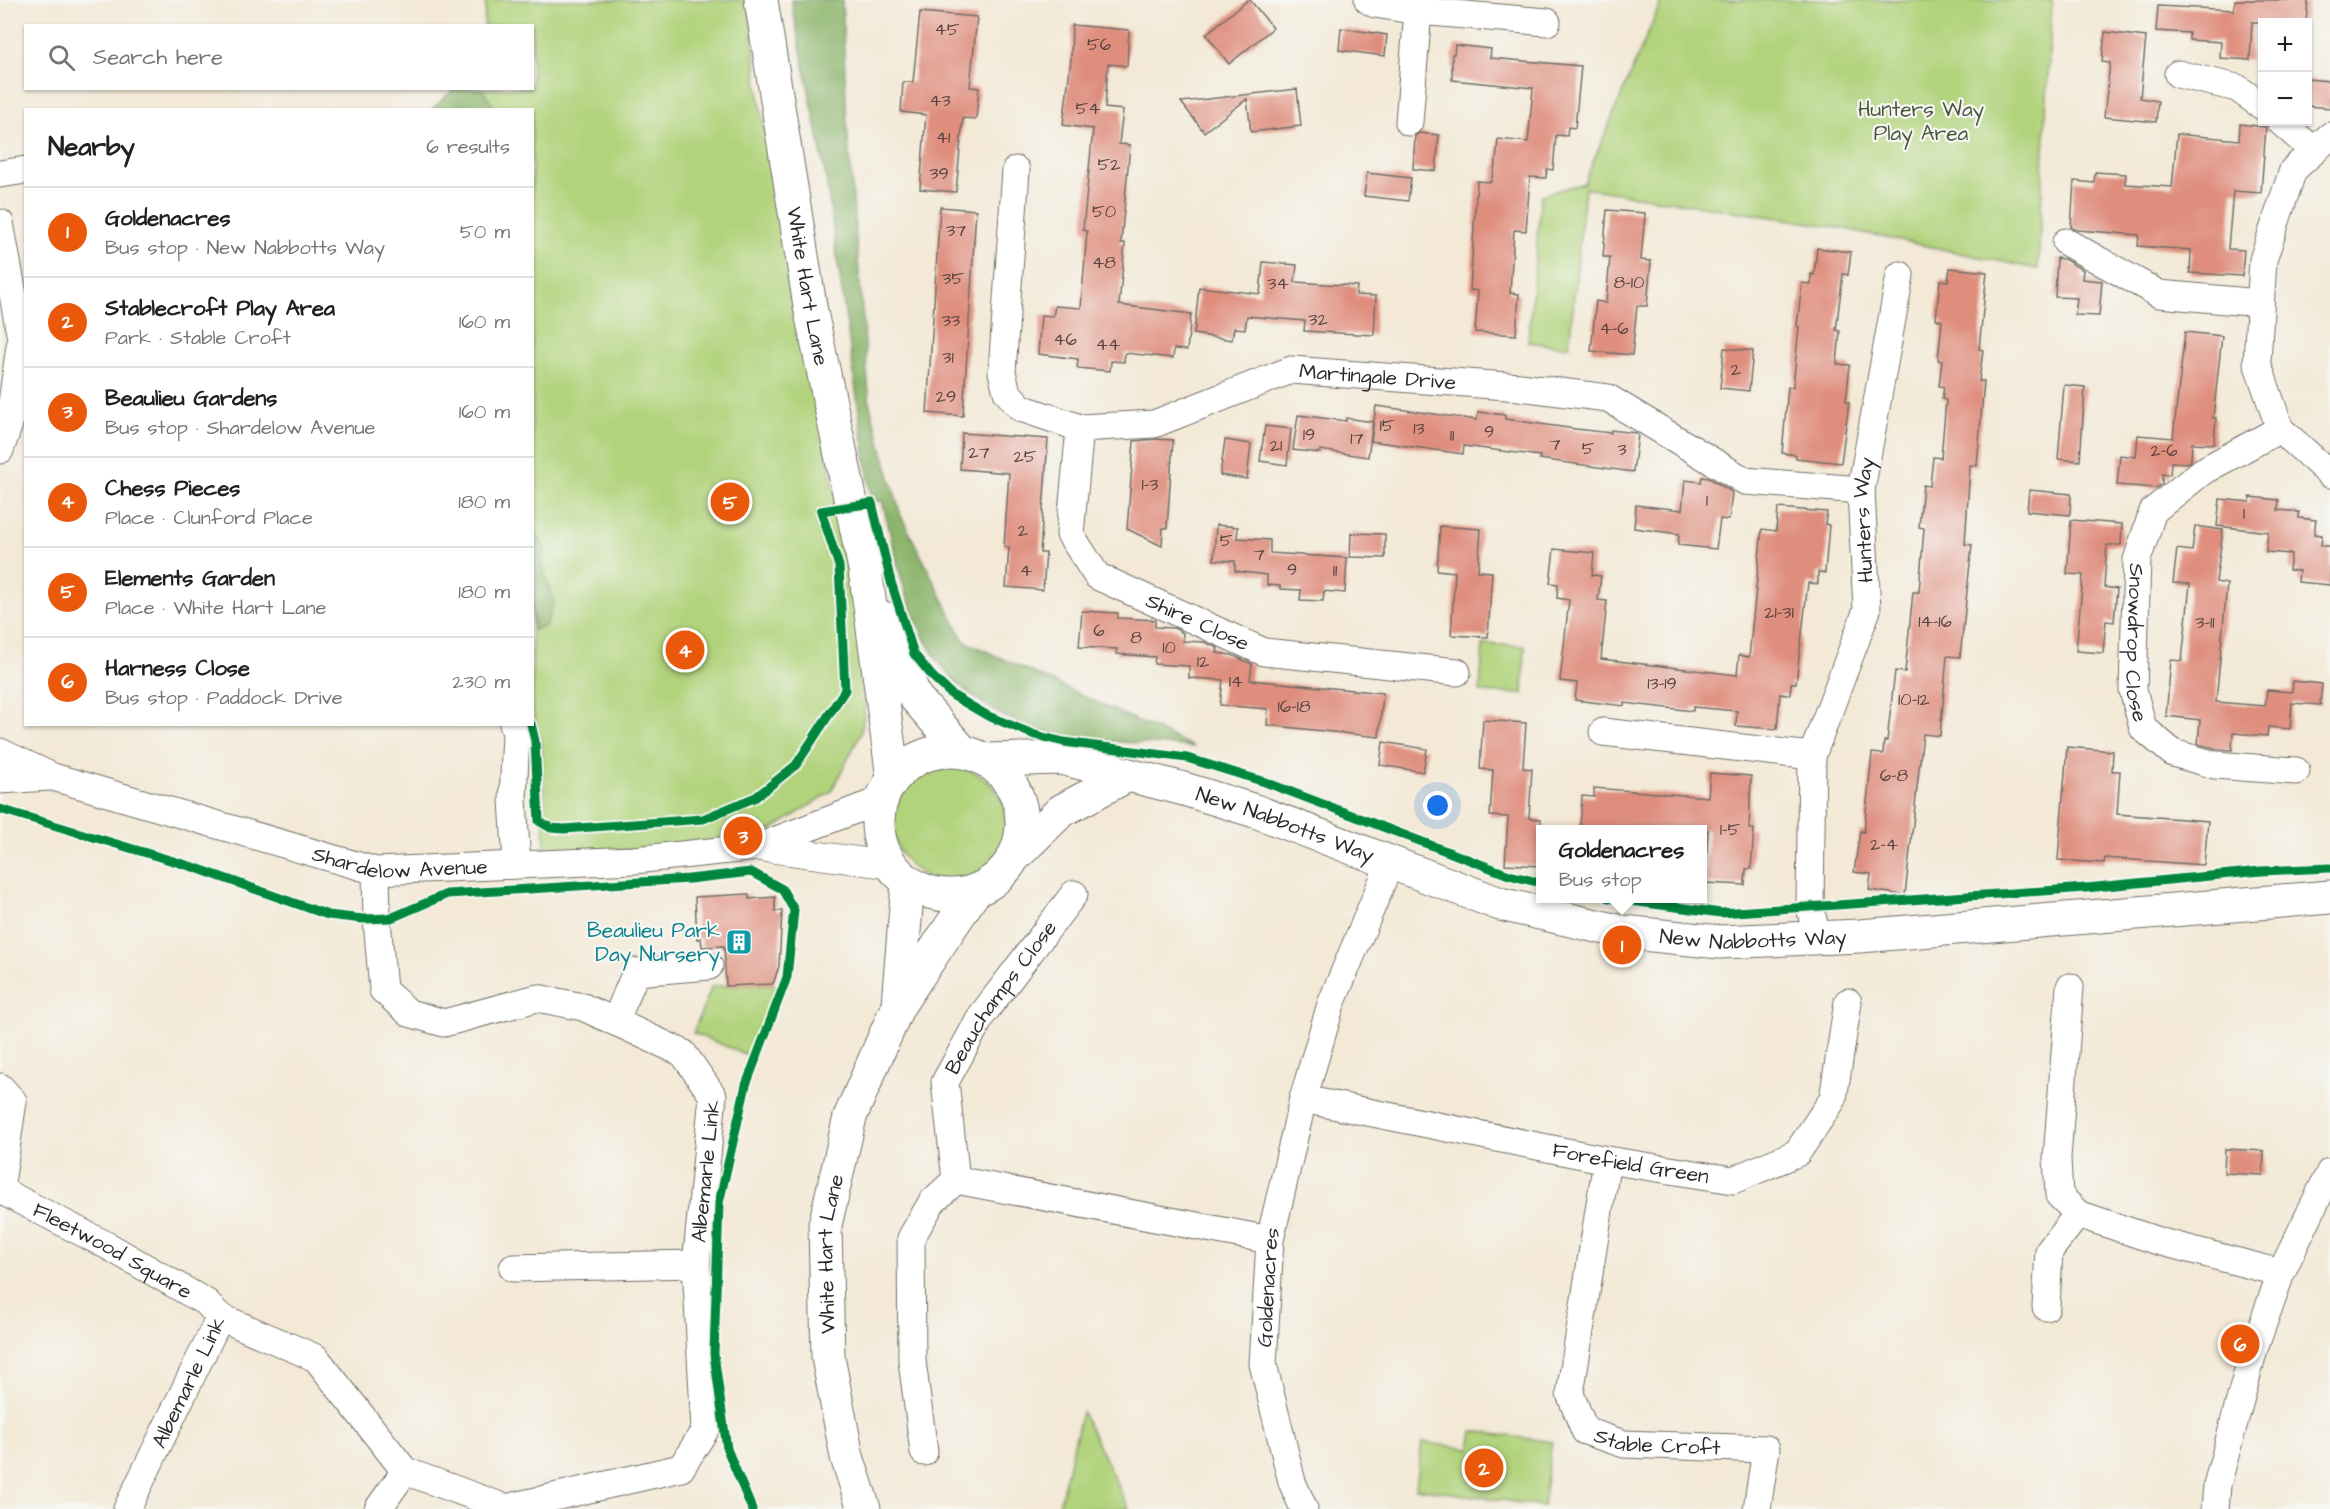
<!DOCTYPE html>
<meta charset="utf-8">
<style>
body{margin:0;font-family:"Architects Daughter",sans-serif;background:#f6f6f6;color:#202124}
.controls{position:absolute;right:18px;top:18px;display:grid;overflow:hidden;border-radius:0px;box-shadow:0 2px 4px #0004}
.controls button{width:54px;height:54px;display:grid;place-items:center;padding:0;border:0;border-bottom:2px solid #e0e0e0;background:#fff;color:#202124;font:30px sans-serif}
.you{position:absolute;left:1438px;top:806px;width:21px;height:21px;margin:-15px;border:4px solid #fff;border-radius:50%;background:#1a73e8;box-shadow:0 0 0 9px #1a73e833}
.badge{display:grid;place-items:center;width:39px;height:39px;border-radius:50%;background:#ea580c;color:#fff;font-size:20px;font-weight:700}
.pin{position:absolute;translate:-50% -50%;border:3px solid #fff;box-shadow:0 2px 6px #0006}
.popup{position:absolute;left:1536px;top:825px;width:171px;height:78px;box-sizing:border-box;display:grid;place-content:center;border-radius:0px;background:#fff;filter:drop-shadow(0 2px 4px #0005);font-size:20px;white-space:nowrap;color:#757577}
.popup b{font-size:22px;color:#202124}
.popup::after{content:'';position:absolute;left:50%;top:100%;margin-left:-12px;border:12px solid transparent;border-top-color:#fff}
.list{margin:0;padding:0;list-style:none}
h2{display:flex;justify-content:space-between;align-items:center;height:78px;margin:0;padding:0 24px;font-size:26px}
h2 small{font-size:20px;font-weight:400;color:#757577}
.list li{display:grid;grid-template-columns:39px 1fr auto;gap:18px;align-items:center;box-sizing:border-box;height:90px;padding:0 24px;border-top:2px solid #e0e0e0}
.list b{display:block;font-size:22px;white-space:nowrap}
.list p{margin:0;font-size:20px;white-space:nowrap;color:#757577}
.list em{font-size:20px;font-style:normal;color:#757577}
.icon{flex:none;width:33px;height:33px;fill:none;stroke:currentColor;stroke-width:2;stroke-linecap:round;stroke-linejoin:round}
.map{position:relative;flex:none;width:2330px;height:1509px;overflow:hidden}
.search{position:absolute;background:#fff;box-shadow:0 2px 4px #0004;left:24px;top:24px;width:510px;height:66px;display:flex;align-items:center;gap:15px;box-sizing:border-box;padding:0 21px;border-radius:0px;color:#757577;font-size:22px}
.panel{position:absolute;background:#fff;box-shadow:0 2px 4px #0004;left:24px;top:108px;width:510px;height:618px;border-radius:0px}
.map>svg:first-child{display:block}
.green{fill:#b1d37c;stroke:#6e7f54;stroke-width:1.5}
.forest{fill:#8cb56c;stroke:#5c704c;stroke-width:1.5}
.building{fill:#df8d7d}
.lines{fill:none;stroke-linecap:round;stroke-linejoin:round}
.street-casing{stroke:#716e67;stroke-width:29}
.secondary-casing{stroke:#716e67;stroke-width:35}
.street{stroke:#fff;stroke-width:27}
.secondary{stroke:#fff;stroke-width:33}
.cycleway-casing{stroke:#f6f6f2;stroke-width:13}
.cycleway{stroke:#00873e;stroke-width:9}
.labels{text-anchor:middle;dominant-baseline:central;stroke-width:4.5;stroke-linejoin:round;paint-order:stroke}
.number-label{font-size:18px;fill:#584440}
.park-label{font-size:21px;fill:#4c553f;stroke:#f6f6f2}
.street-label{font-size:21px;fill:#2b2b2b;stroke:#f6f6f2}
.culture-label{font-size:21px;fill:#0d838f;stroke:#f6f6f2;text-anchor:end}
</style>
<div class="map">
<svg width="2330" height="1509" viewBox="0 0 2330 1509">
<rect width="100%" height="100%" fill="#f6f6f2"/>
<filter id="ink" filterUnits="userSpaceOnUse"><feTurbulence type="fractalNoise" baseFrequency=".0167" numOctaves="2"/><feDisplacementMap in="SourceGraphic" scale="12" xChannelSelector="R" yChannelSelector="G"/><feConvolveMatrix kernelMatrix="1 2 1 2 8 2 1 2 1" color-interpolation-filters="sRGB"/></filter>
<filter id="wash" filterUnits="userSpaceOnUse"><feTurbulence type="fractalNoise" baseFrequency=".008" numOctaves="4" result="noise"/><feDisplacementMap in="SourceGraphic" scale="24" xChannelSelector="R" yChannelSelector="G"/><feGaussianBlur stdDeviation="1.35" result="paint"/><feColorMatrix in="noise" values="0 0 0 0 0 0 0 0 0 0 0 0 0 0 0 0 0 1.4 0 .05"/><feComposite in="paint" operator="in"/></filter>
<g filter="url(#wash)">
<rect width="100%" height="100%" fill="#f3e9d6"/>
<g class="green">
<polygon points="486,0 749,0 759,97 795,303 850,563 868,686 861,733 831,792 759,838 545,858 542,742 532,709 532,110 432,110 455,89 532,88 532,26 484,25"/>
<polygon points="1662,0 2052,0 2038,269 1830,226 1585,188 1569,347 1528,342 1541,195 1584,183"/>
<polygon points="1483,644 1525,646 1523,694 1480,692"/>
<circle cx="950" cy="824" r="57"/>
<polygon points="773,984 777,987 750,1056 693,1033 712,986"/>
<polygon points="1082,1412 1129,1509 1058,1509"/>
<polygon points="1473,1431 1552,1442 1543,1506 1416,1488 1422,1442 1470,1449"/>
</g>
<g class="forest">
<path d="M791,0H842L847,126L870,406L901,516L964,641L1194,747C1154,743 1112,743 1072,737C1023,731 973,705 942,666C926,646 914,618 906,593C896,563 890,531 882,500L872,503L825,172Z"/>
<polygon points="455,88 482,89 495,109 432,109"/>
<polygon points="532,529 545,548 541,564 554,602 546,625 533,630"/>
</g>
<g id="blocks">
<g class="building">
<polygon points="1248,0 1250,0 1273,28 1229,64 1206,34"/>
<polygon points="2235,0 2308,0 2306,22 2252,22 2250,60 2220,58 2221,42 2189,40 2189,33 2156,31 2158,6 2234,10"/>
<polygon points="920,12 977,17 970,87 979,88 976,119 963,118 956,192 920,189 926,115 901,112 903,82 913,82"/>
<polygon points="1072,25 1129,30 1127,66 1108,64 1105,108 1123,110 1119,144 1130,145 1121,243 1125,243 1119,305 1191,314 1187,350 1174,349 1173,358 1125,353 1124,362 1111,361 1110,371 1077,368 1078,359 1038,354 1041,315 1053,316 1055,306 1081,308 1087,231 1083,230 1093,129 1063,125 1071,59"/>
<polygon points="1341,28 1387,35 1385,56 1339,50"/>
<polygon points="2105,32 2146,37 2140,98 2158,101 2156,122 2104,117 2110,63 2102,62"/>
<polygon points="1455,45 1491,49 1490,58 1581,66 1575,128 1568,127 1567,136 1556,135 1553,170 1547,169 1546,178 1530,177 1526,231 1514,230 1510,293 1519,294 1516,335 1475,332 1478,291 1470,290 1477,181 1491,182 1496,161 1498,139 1528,142 1533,88 1452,80 1452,54 1454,54"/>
<polygon points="2307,79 2330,81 2330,108 2307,106"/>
<polygon points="1297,89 1301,126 1251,132 1247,99 1204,132 1181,102"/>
<polygon points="2240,124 2266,127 2261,193 2233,191 2228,249 2244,250 2242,276 2190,273 2191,250 2138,246 2139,235 2077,230 2071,227 2074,181 2094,183 2095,172 2126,174 2125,184 2172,187 2177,134 2239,140"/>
<polygon points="1419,133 1439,135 1436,171 1413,169 1415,136"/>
<polygon points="1367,173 1411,178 1408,201 1364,196"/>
<polygon points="940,207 976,210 963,416 927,413"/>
<polygon points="1607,210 1645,213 1641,260 1651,261 1647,306 1637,306 1632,355 1591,351 1596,301 1606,303 1610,257 1603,257"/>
<polygon points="1817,248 1851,252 1848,275 1843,274 1836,330 1840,331 1837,364 1850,365 1846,401 1849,402 1841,463 1796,458 1796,455 1782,453 1788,387 1793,387 1799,327 1797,326 1802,283 1811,284 1811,274 1814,275"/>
<polygon points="2057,258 2064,259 2083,270 2082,279 2102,281 2099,316 2075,315 2077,298 2055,297"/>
<polygon points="1263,262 1297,265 1295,282 1357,286 1356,295 1376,296 1374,335 1304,331 1305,321 1247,316 1245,329 1234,328 1232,340 1194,334 1199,287 1260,294"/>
<polygon points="1950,268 1987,272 1979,349 1983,350 1979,381 1984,381 1977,466 1970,465 1965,544 1972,545 1960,657 1947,656 1940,736 1923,734 1905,895 1869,890 1871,874 1854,872 1860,831 1864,832 1872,753 1883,754 1884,741 1887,741 1895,671 1905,672 1913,592 1919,592 1924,528 1919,527 1923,485 1930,486 1933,457 1941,458 1946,400 1942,399 1944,387 1939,386 1942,361 1938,360 1942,321 1936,319 1940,280 1948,281"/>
<polygon points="2185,332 2222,336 2213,418 2216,418 2214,444 2192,443 2191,461 2187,463 2171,462 2170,475 2162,474 2162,484 2156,488 2117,485 2120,455 2136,457 2138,435 2173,438"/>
<polygon points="1724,348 1753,351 1749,391 1720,388"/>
<polygon points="2064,385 2085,387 2080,461 2058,459"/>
<polygon points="1376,406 1477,420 1478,412 1505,415 1505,419 1576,429 1611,433 1611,430 1636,433 1638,435 1633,472 1539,459 1540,456 1464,446 1463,454 1371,441"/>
<polygon points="1298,415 1346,421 1346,418 1373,422 1368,457 1320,450 1320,453 1293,450"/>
<polygon points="1265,426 1291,429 1287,465 1260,461"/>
<polygon points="962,433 1048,439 1040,553 1046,553 1043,590 1006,587 1009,547 1004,547 1009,473 960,469"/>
<polygon points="1157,439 1173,440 1167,528 1163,528 1162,546 1127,529 1134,441"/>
<polygon points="1225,440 1251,444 1247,479 1220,475"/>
<polygon points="1702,477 1709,478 1732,492 1729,520 1720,519 1716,549 1678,545 1679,534 1634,528 1636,505 1682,510 1685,480 1701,482"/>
<polygon points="2029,490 2071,494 2070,515 2027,511"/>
<polygon points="2250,497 2279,500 2278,510 2299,512 2299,518 2316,520 2314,534 2322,535 2321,546 2330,546 2330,585 2298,582 2299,571 2289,570 2291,554 2266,552 2268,532 2217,526 2220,499 2250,502"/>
<polygon points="1778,508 1827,512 1825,524 1829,525 1825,573 1818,572 1818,584 1808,583 1796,683 1791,683 1790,695 1780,694 1777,729 1736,726 1737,711 1693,707 1693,711 1624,703 1624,706 1575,700 1577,683 1560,681 1569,600 1557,598 1558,584 1550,583 1554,549 1594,553 1592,575 1601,576 1598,600 1607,601 1601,659 1737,675 1739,655 1749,657 1762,529 1776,531"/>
<polygon points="2071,520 2122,524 2121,545 2107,545 2104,587 2117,589 2114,622 2106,621 2103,653 2076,651 2083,575 2067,574"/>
<polygon points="1216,525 1238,527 1237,538 1270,540 1270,553 1347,558 1345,593 1324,591 1323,601 1300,600 1301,590 1280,589 1280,586 1267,585 1267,575 1235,571 1235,561 1214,560"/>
<polygon points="1440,526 1481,529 1478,571 1492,572 1488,637 1451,635 1455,572 1437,570"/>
<polygon points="2195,526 2223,530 2216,582 2227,584 2216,702 2265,706 2267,690 2292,692 2293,681 2322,684 2320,705 2292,703 2290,729 2268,727 2267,736 2233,733 2232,750 2218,749 2198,744 2200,720 2166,716 2171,660 2182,661 2190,584 2173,583 2177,549 2192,551"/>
<polygon points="1351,533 1385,534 1385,558 1350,557"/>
<polygon points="1082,611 1118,613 1118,618 1155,620 1155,627 1174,628 1183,633 1183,641 1204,642 1218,648 1217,653 1232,655 1252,664 1250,680 1383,693 1379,737 1267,725 1268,709 1220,705 1223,680 1189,678 1189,666 1154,664 1155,657 1116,654 1117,649 1079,647"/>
<polygon points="1483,720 1526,723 1523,768 1532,769 1529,818 1541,819 1541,866 1505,864 1508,817 1490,816 1493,770 1480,769"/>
<polygon points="1383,742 1427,749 1423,772 1380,765"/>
<polygon points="2067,747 2113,751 2112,771 2120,771 2117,814 2208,821 2204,865 2105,858 2104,863 2058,860"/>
<polygon points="1710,773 1751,776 1749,829 1754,829 1751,869 1746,869 1745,885 1705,883 1708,830 1580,830 1582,796 1594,797 1594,788 1708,797"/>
<polygon points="749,894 749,899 775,897 775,911 782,911 779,966 773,984 726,986 724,946 702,947 701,938 697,939 695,897"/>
<polygon points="2225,1149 2264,1151 2263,1175 2224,1173"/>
</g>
</g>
</g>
<g filter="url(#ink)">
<use href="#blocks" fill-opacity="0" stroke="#716e67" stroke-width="1.5"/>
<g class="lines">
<defs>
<g id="street">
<polyline points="1368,0 1375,4 1418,11 1547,22"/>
<polyline points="2178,74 2237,88 2262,106"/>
<polyline points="1409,122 1418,11"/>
<polyline points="2281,122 2314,151"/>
<polyline points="2330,136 2293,170 2263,260 2257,362 2280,429 2330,474"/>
<path id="s1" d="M1016,170L1002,372L1007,392L1021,408L1080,428L1154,424L1291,370L1520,387L1608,398L1745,481L1861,490"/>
<polyline points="0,174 26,170"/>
<polyline points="0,223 21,339 9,424 0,450"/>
<polyline points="2066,242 2159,294 2260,303"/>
<path id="s2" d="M1080,428L1070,534L1097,576L1264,652L1457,672"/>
<path id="s3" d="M2280,429L2203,471L2153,511L2137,560L2133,690L2143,728L2173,753L2215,765L2296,771"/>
<polyline points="513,724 516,733 513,800 517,864"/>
<polyline points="1603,732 1812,756"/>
<path id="s4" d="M0,752L53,777L376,871L634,860L757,847L890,865"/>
<polyline points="0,780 49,777"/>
<polyline points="761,846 881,800"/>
<path id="s5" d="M1817,939L1810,906L1812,756L1867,610L1861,490L1900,275"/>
<polyline points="2070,987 2057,1158 2059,1195 2078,1214 2158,1241 2281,1273"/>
<polyline points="615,1022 636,972 709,966"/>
<path id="s6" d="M0,1087L13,1101L0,1190L108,1246L207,1303L220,1317"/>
<path id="s7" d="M1303,1099L1607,1160L1733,1180L1797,1153L1833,1099L1848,1002"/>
<path id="s8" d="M1607,1160L1570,1394L1585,1431L1624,1444L1766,1449L1757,1509"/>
<path id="s9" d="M956,1180L945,1082L982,1015L1074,894"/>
<polyline points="513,1268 696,1264"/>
<polyline points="2046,1307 2049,1251 2078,1214"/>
<polyline points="924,1452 912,1361 911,1238 932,1202 956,1180 1270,1240"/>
<path id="s10" d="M127,1509L220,1317L316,1358L405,1471L506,1508L681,1468L705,1430L696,1264L713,1096L683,1053L583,1007L537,998L444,1023L409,1013L383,990L377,920L376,871"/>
<polyline points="378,1509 405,1471"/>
<path id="s11" d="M1304,1509L1292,1482L1263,1364L1270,1240L1303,1099L1331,1004L1390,863"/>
<polyline points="2215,1509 2217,1485 2254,1349 2281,1273 2330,1172"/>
</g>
<g id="secondary">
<path id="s12" d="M761,0L811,312L865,569L893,778"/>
<polyline points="884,618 915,697 962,751"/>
<circle cx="950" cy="823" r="72"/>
<path id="s13" d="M986,760L1061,758L1184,789L1255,811L1500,904L1623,932L1720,942L1860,936L2330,897"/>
<polyline points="1016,855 1061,811 1128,775"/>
<polyline points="898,1004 908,883"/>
<path id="s14" d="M864,1509L847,1457L828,1357L825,1225L850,1117L898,1006L974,892"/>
</g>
</defs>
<use href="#street" class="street-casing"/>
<use href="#secondary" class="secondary-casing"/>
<use href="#street" class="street"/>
<use href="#secondary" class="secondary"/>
<defs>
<g id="cycleway">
<polyline points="531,724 535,741 539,821 551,828 564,829 703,819 756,797 796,765 845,690 839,566 821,511 872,503 891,582 914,654 932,676 952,695 988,716 1035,735 1064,742 1187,758 1265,782 1509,875 1541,883"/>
<polyline points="0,809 193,867 328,915 363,919 391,918 447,894 689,879 751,872 782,889 794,910 787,977 746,1085 719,1203 714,1354 727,1449 752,1509"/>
<polyline points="1609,898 1721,913 2086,888 2261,871 2330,868"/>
</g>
</defs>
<use href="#cycleway" class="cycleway-casing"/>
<use href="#cycleway" class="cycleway"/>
</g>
</g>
<defs>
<symbol id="building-square" viewBox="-11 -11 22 22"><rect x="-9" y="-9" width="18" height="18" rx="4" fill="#0f9aa8" stroke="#f6f6f2"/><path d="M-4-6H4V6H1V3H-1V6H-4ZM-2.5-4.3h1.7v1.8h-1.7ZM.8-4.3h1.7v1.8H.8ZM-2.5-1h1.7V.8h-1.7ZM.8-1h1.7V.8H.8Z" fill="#fff"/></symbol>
</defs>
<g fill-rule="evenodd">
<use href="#building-square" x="724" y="927" width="30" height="30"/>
</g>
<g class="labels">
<g class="number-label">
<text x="947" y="29">45</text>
<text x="1099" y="44">56</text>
<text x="940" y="100">43</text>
<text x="1088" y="108">54</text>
<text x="943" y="137">41</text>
<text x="1109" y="164">52</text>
<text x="939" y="173">39</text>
<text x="1104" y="211">50</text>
<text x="956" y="230">37</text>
<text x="1104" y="262">48</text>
<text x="953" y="278">35</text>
<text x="1629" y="282">8-10</text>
<text x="1278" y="283">34</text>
<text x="1318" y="319">32</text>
<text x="951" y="320">33</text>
<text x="1614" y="328">4-6</text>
<text x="1065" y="339">46</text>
<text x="1108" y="344">44</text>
<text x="948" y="357">31</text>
<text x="1736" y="369">2</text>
<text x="946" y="396">29</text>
<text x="1387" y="425">15</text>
<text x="1419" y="428">13</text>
<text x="1489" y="431">9</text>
<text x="1309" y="434">19</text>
<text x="1452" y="435">11</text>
<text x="1357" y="438">17</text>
<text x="1555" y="444">7</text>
<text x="1276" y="445">21</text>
<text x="1588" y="448">5</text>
<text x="1622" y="449">3</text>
<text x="2164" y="450">2-6</text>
<text x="979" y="452">27</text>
<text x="1025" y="456">25</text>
<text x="1150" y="484">1-3</text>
<text x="1707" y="500">1</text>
<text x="2244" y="513">1</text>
<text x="1023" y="530">2</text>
<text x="1226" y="540">5</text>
<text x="1259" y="554">7</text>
<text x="1292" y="569">9</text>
<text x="1026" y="570">4</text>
<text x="1335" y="570">11</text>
<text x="1779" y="612">21-31</text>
<text x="1935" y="621">14-16</text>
<text x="2205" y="622">3-11</text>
<text x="1099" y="630">6</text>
<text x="1136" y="637">8</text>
<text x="1169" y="647">10</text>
<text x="1203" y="661">12</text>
<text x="1236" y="681">14</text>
<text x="1662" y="683">13-19</text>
<text x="1914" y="699">10-12</text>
<text x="1294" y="706">16-18</text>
<text x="1894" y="775">6-8</text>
<text x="1730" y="829">1-5</text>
<text x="1884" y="844">2-4</text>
</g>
<g class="park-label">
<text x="1921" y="109">Hunters Way<tspan x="1921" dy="24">Play Area</tspan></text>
</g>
<g class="street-label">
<text stroke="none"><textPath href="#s12" startOffset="290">White Hart Lane</textPath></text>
<text stroke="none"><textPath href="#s1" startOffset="615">Martingale Drive</textPath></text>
<text stroke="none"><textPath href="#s5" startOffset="430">Hunters Way</textPath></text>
<text stroke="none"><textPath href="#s2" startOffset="267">Shire Close</textPath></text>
<text stroke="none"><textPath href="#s3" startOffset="286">Snowdrop Close</textPath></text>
<text stroke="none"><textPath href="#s13" startOffset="309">New Nabbotts Way</textPath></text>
<text stroke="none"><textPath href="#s4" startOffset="418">Shardelow Avenue</textPath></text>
<text stroke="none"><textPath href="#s13" startOffset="795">New Nabbotts Way</textPath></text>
<text stroke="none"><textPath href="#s9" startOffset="200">Beauchamps Close</textPath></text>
<text stroke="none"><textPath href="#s7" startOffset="334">Forefield Green</textPath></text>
<text stroke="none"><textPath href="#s10" startOffset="1053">Albemarle Link</textPath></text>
<text stroke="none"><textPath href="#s6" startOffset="237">Fleetwood Square</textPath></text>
<text stroke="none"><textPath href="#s14" startOffset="260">White Hart Lane</textPath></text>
<text stroke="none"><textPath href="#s11" startOffset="228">Goldenacres</textPath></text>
<text stroke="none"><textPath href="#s10" startOffset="141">Albemarle Link</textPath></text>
<text stroke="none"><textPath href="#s8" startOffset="351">Stable Croft</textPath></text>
</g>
<g class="culture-label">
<text x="720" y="930">Beaulieu Park<tspan x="720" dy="24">Day Nursery</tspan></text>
</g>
</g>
</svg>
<div class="controls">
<button>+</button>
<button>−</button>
</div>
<div class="you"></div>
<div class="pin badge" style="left:1622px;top:945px">1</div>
<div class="popup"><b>Goldenacres</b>Bus stop</div>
<div class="pin badge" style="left:1484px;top:1468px">2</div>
<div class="pin badge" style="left:743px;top:836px">3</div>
<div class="pin badge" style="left:685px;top:650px">4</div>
<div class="pin badge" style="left:730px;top:502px">5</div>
<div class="pin badge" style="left:2240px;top:1344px">6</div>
<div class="search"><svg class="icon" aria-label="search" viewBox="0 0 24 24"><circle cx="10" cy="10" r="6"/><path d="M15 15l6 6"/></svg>Search here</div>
<section class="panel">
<h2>Nearby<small>6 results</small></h2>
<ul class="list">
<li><span class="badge">1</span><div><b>Goldenacres</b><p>Bus stop · New Nabbotts Way</p></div><em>50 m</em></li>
<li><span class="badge">2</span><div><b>Stablecroft Play Area</b><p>Park · Stable Croft</p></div><em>160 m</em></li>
<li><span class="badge">3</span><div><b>Beaulieu Gardens</b><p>Bus stop · Shardelow Avenue</p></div><em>160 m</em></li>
<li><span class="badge">4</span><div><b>Chess Pieces</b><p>Place · Clunford Place</p></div><em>180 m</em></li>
<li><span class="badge">5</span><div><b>Elements Garden</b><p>Place · White Hart Lane</p></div><em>180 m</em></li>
<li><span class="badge">6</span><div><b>Harness Close</b><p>Bus stop · Paddock Drive</p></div><em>230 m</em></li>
</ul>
</section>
</div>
